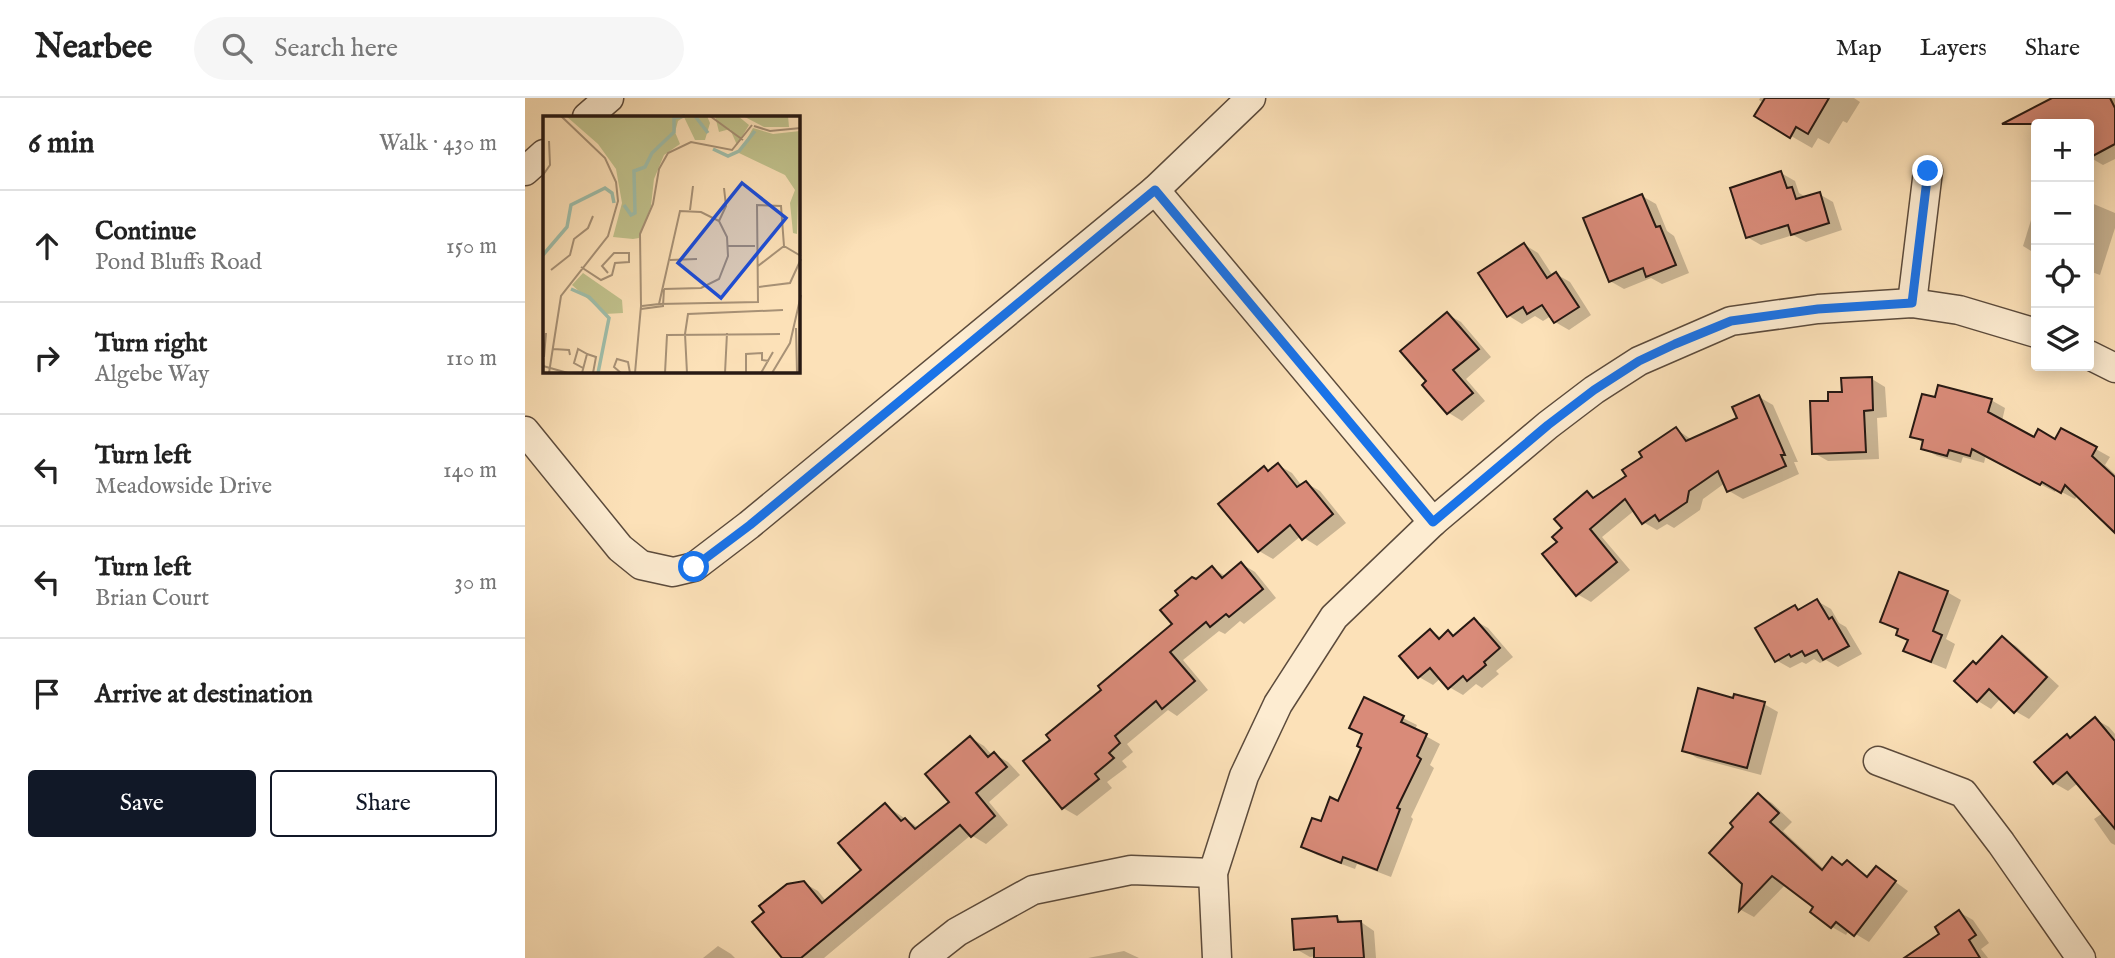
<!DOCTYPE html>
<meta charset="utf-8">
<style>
body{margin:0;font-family:"IM FELL English",serif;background:#f6f6f6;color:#222}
.controls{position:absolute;right:21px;top:21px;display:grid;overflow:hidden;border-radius:7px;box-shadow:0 4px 18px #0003}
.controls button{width:63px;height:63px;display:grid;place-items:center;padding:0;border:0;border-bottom:2px solid #e0e0e0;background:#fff;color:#222;font:35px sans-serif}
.stop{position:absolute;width:21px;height:21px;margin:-16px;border:5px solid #1a73e8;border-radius:50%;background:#fff}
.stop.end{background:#1a73e8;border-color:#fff;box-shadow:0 2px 7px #0008}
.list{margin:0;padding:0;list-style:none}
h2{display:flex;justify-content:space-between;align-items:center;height:91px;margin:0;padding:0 28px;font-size:30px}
h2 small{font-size:23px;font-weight:400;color:#767676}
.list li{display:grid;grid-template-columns:46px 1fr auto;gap:21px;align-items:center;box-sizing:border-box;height:112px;padding:0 28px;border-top:2px solid #e0e0e0}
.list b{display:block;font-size:26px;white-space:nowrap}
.list p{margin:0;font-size:23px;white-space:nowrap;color:#767676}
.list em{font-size:23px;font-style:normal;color:#767676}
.actions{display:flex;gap:14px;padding:21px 28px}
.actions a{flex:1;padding:16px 0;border:2px solid #111827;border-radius:7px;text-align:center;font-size:24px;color:#111827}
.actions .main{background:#111827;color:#fff}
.icon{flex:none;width:38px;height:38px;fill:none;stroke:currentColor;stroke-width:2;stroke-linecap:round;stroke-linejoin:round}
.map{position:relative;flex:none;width:1590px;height:860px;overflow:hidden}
header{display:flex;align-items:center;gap:42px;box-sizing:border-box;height:98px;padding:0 35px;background:#fff;border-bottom:2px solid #e0e0e0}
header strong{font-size:33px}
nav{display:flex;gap:38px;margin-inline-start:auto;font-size:24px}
.search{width:490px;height:63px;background:#f6f6f6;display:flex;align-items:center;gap:18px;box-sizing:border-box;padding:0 24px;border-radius:38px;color:#767676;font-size:26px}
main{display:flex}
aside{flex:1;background:#fff}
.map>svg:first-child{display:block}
.shadow{fill:#0003}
.building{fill:#d98b79;stroke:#271913;stroke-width:2}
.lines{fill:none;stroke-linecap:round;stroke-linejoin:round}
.minor-casing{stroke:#5c4b3c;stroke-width:31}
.minor{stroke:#fdecd1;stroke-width:28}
.route{stroke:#1a73e8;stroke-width:9}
.inset-river{fill:none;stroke:#a0beaa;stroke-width:3.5}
.inset-road{fill:none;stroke:#a79176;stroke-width:2}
.view{fill:#1d4ed8;fill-opacity:0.15;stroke:#1d4ed8;stroke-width:3.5}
.inset-edge{fill:none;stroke:#271913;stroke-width:3.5}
</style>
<header>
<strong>Nearbee</strong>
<div class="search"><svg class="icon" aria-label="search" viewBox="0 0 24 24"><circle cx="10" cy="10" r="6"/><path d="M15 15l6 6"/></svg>Search here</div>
<nav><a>Map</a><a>Layers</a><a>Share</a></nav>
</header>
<main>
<aside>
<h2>6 min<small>Walk · 430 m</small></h2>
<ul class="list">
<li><svg class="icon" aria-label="ahead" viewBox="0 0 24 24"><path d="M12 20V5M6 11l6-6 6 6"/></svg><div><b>Continue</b><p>Pond Bluffs Road</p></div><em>150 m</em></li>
<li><svg class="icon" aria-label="right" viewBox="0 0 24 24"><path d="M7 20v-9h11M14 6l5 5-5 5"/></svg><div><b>Turn right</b><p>Algebe Way</p></div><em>110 m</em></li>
<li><svg class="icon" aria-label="left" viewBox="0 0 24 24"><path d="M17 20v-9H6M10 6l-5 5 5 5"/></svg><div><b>Turn left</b><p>Meadowside Drive</p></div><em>140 m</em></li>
<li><svg class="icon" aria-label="left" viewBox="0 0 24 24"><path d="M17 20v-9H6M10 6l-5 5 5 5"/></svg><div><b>Turn left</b><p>Brian Court</p></div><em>30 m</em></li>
<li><svg class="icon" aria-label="arrive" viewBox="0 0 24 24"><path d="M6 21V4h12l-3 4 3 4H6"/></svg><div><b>Arrive at destination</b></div></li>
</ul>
<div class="actions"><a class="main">Save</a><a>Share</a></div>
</aside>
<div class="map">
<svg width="1590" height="860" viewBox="0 0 1590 860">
<rect width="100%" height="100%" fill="#fce1b8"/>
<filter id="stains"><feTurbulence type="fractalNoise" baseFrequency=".00286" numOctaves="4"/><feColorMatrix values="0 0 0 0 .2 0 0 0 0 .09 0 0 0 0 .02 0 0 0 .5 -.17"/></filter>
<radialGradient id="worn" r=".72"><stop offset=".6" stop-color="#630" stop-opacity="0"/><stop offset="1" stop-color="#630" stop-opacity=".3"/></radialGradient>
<g class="shadow">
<polygon points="1235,0 1329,0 1335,4 1322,25 1318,23 1304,46 1293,40 1287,50 1231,18 1239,5 1234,2"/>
<polygon points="1531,0 1590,0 1590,61 1578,67 1564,59 1564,26 1513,26 1506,13"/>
<polygon points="1256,75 1270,83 1274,95 1281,99 1294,96 1308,104 1317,132 1281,144 1268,137 1236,147 1222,139"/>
<polygon points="1117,98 1131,106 1142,133 1149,138 1164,175 1137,186 1126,180 1099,191 1085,183"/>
<polygon points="1564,104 1590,115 1590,130 1575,177 1564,173"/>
<polygon points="1511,106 1511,156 1498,148"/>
<polygon points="1000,147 1013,155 1028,178 1031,176 1045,184 1066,217 1044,232 1030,224 1026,218 1018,223 1010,218 997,226 984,218 956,176"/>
<polygon points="922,216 936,224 966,259 941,281 960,303 937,323 924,315 900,287"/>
<polygon points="1347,281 1360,289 1362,319 1352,320 1354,361 1303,363 1289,355 1305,304"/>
<polygon points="1234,299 1248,307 1273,364 1269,364 1274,376 1218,401 1204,393 1200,385 1178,401 1175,412 1149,430 1142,426 1132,432 1118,424 1110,412 1077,439 1105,472 1066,504 1052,496 1034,444 1039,431 1062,396 1071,400 1103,378 1120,359 1151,331 1167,342 1215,321"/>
<polygon points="1466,302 1480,310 1477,323 1509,341 1531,343 1537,332 1585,359 1580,367 1590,376 1590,432 1553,397 1550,401 1531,391 1530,394 1461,357 1459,365 1438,359 1436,365 1412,358 1398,350 1399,345 1387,338"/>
<polygon points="753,367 767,375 777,388 781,385 795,393 821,425 792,448 776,438 748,461 734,453 739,370 745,374"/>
<polygon points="717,466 730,474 751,500 719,526 715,523 700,536 694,533 658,562 683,592 652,618 643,612 602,646 608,654 597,663 602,669 582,684 587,690 552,718 538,710 527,642 649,526 671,483 687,470 702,479"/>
<polygon points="1422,494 1436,502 1421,541 1430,546 1421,571 1394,560 1380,552 1384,543 1373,536 1374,533 1357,523"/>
<polygon points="1292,503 1306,511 1314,525 1321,529 1337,556 1313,569 1301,562 1295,565 1289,561 1281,566 1277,564 1265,570 1251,562 1270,509 1276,512"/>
<polygon points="949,522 963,530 988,559 971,573 974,576 957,590 951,586 938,597 924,589 916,580 908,587 894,579 906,533 917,540 923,534 930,538"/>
<polygon points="1477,540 1491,548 1534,588 1504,621 1490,613 1476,600 1466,611 1453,603 1452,568"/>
<polygon points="1209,602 1239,606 1253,614 1236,677 1172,660 1159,652"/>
<polygon points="878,620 892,627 890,632 915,646 905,667 909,670 886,719 888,721 866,779 832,766 830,771 792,757 778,749"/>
<polygon points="1570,621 1584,629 1590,636 1590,747 1586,745 1569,721 1578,715 1553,685 1543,693 1529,685 1512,664 1547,641"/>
<polygon points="446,640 459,648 467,657 469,656 483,664 495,677 464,704 483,727 461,746 446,737 299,860 259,860 279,785 293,793 301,803 338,772 360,707 394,730 426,704"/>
<polygon points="1234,697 1247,705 1267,724 1258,733 1300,772 1308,761 1319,768 1322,764 1344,779 1351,770 1383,793 1344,844 1324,832 1321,837 1307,829 1287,813 1291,809 1261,786 1229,819 1216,812 1219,785 1211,729"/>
<polygon points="1434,814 1448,822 1464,845 1456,851 1463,860 1396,860"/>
<polygon points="812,820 821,825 836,824 849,833 851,860 791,860 791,858 785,859 771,851"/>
<polygon points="193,848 206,856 210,860 178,860"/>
<polygon points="599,853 614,860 563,860"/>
</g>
<g class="building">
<polygon points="1240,0 1304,0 1283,36 1271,29 1265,40 1229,18"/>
<polygon points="1527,0 1585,0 1590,10 1590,46 1564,60 1564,26 1477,26"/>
<polygon points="1256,73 1262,90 1267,89 1271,101 1295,94 1304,125 1266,137 1263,127 1221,140 1205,90"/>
<polygon points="1117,96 1131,129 1135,128 1151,167 1121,179 1118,170 1084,184 1058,120"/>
<polygon points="999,145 1022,180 1031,174 1054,209 1029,225 1017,207 1002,216 998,209 982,219 953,175"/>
<polygon points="922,214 954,251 928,272 948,295 922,316 897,287 901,283 875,253"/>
<polygon points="1347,279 1348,312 1339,313 1341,354 1287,356 1285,303 1303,303 1303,294 1317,294 1316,280"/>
<polygon points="1413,287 1467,301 1463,314 1509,339 1513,331 1530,341 1536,330 1572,349 1567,358 1590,379 1590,435 1540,387 1536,395 1517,384 1515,387 1447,351 1445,358 1424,352 1422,358 1396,351 1398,342 1385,339 1397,296 1410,299"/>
<polygon points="1234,297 1260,357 1256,357 1261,368 1202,394 1193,373 1164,393 1162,404 1134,423 1130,417 1117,426 1100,401 1065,431 1092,464 1051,498 1017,456 1032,444 1027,439 1037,430 1029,421 1062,393 1068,400 1101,378 1097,372 1117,359 1114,354 1151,329 1161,343 1212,320 1207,309"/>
<polygon points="753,365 772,389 781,383 808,416 777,442 765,427 733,454 693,406 739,368 743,373"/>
<polygon points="716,464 738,491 704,519 701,516 685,529 681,524 645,554 670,583 637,611 631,603 590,638 595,645 584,655 589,660 570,676 574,681 537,711 498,663 525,642 521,637 576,592 573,588 647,526 635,512 653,497 650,493 667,479 671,481 687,468 697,480"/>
<polygon points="1374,474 1423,493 1408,533 1417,537 1406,564 1378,553 1383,542 1371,537 1373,531 1355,524"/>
<polygon points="1292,501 1304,521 1307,519 1324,548 1298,562 1292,552 1280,558 1277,553 1266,559 1264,556 1250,564 1230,530 1270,507 1273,512"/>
<polygon points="949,520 975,550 959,564 961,567 942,583 938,578 923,591 905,570 893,580 874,558 905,531 914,541 923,532 928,538"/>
<polygon points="1477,538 1522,579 1489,615 1464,591 1452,604 1429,583 1448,563 1451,566"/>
<polygon points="1173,590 1208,600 1209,596 1240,604 1222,670 1157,653"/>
<polygon points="839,599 879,618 876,624 902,636 892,658 896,661 872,710 875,711 852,772 818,759 816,765 776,749 787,720 796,723 805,699 813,703 836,650 832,648 837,636 824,630"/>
<polygon points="1570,619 1590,643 1590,731 1542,674 1528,686 1509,664 1542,636 1545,640"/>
<polygon points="445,638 463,659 469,654 482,669 451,695 470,718 446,739 435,727 276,860 257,860 227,824 239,814 234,808 262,786 279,783 297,805 336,772 313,745 360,705 376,723 380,720 390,731 424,704 400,676"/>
<polygon points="1233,695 1254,715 1245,724 1297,772 1307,759 1317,767 1322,762 1342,779 1351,768 1371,783 1329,838 1311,824 1306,830 1285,814 1288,809 1247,778 1214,813 1217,786 1184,755 1208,729 1205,725"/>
<polygon points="1434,812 1451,837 1444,842 1455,860 1379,860 1414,836 1410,829"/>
<polygon points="812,818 813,824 836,823 839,860 789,860 789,850 769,852 767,821"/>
</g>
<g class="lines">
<defs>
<g id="minor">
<polyline points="62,19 84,0"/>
<polyline points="0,73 19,56"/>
<polyline points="630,92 908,424"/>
<polyline points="1387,205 1403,73"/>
<polyline points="1564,257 1590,270"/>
<polyline points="0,333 95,450 116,467 148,474 169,469 224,427 630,92 726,0"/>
<polyline points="1353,663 1438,695 1476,745 1556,860"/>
<polyline points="399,860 432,834 508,792 606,772 688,775"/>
<polyline points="692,860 688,775 719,678 753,606 809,519 908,424 1023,327 1069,292 1114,263 1206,223 1293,211 1387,205 1434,212 1511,235"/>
</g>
</defs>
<use href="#minor" class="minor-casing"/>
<use href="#minor" class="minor"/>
</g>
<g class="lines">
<polyline class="route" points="169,469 225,427 630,92 908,424 1023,327 1069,292 1114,263 1150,246 1206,223 1293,211 1387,205 1403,73"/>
</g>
<g transform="translate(18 18)">
<rect width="257" height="257" fill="#fce1b8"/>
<path d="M23,0H164L167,7L162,24H152L141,1L135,5L132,16L137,28L121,39L111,63L108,90L96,122L90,123L70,121L79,87L73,53L55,28ZM172,0H195L206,9L194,29L187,13L176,16ZM200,0H245L246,11H221ZM210,12L230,18L257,15L254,118L250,117L247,87L252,74L242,59L196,37ZM40,157L79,184L80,197L62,198L29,169Z" fill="#c1c28d"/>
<path class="inset-river" d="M152,0L165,17M170,33L185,40L196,35L212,15M81,89L88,99L92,97L91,55L102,51L109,37L131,16V2L142,0M0,139L24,111L28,89L62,72L69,77L71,87M28,173L46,181L66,202L55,257"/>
<path class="inset-road" d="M167,0L200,24M211,10L227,15L258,12M0,59L7,49L6,25M147,94L150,70M176,105L183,90L181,72M184,130H212M127,144L154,143M215,150L241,130M38,151L58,164L69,159L72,147L86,146V137H71L59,150L65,157M8,154L27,139L31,123L45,112L50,100M216,171L247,167L258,143M116,188L215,186L214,89L238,90L241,130L258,140M99,190L116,188L137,95L158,96L176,105L184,121L185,140L176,163L158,172L121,173M98,193L120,190L121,173M253,212L254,257M142,218L145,198L240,194M142,218L144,257M10,233L26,234L27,239M44,238L53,241L50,257M1,241L3,217M0,250L25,257M6,257L18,180L65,120L75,85L73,66L62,42L18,0M39,257L44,238L35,233L31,247L40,252M78,257L71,251L74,243L85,246L87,257M92,257L98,190L97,118L110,88L116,53L125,37L148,26L189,34L209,9M122,257L124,219L237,218M182,257L184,217M203,257V238L219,237V244L226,245M218,257L230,236M229,257L247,227L258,179"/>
<path class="view" d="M199,67L243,102L178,182L135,147Z"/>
<rect width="257" height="257" class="inset-edge"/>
</g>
<rect width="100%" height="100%" filter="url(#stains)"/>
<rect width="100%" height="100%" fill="url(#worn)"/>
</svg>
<div class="controls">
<button>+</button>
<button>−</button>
<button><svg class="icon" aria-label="locate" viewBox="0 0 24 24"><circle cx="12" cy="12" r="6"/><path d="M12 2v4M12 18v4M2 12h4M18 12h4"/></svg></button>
<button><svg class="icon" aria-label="layers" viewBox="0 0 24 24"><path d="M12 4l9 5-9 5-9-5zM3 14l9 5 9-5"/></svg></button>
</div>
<div class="stop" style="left:169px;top:469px"></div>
<div class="stop end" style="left:1403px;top:73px"></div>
</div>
</main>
